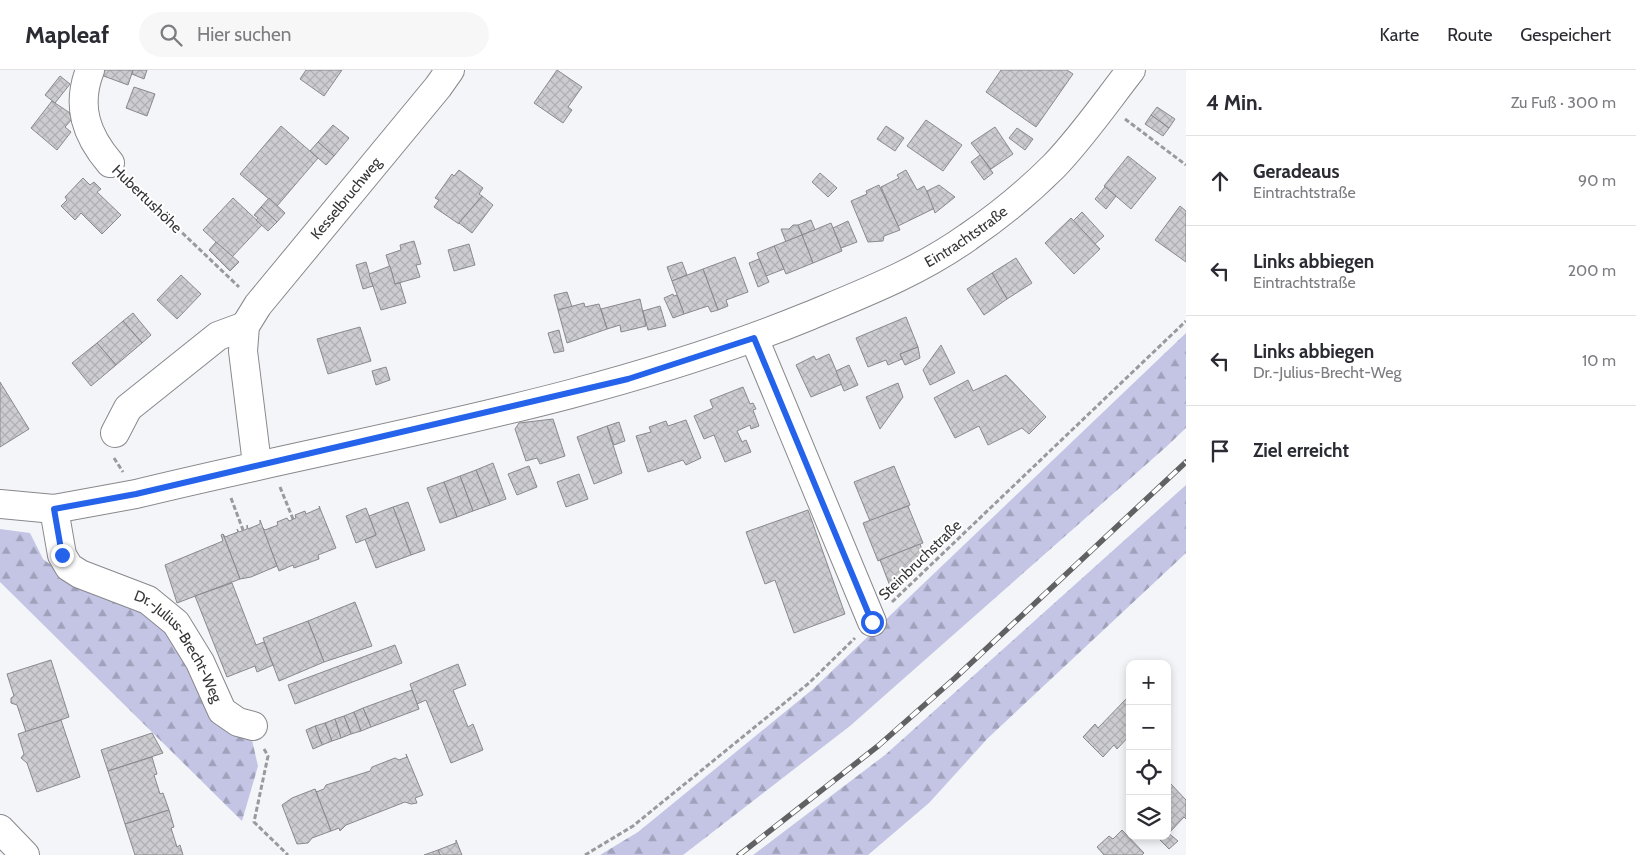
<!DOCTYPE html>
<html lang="de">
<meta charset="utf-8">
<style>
body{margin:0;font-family:Cabin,sans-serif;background:#f7f7f7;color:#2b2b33}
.controls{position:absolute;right:15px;bottom:15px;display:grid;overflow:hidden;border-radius:10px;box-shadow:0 2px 8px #0003}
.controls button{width:45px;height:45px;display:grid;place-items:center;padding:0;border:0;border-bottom:1px solid #e1e1e2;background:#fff;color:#2b2b33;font:25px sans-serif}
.stop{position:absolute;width:15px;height:15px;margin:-11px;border:4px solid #2563eb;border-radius:50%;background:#fff}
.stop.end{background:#2563eb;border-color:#fff;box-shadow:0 1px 5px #0008}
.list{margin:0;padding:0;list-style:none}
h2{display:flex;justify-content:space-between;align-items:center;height:65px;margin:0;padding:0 20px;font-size:21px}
h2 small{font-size:16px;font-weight:400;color:#7c7c81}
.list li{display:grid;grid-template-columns:32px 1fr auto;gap:15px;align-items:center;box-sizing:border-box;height:90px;padding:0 20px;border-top:1px solid #e1e1e2}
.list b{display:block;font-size:19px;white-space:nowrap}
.list p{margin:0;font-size:16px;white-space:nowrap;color:#7c7c81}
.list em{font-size:16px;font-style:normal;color:#7c7c81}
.icon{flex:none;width:28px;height:28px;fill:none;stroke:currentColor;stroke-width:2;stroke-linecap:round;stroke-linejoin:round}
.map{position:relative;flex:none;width:1186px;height:785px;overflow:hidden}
header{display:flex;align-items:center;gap:30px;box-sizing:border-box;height:70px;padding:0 25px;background:#fff;border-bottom:1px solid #e1e1e2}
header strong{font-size:24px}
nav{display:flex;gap:28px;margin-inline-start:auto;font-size:18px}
.search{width:350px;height:45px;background:#f7f7f7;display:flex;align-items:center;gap:12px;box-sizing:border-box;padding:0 18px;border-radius:28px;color:#7c7c81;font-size:19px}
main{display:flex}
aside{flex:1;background:#fff}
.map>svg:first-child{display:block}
.forest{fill:url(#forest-firs)}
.building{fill:url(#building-cross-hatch);stroke:#8a8a8e}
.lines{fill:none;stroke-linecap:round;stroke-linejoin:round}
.minor-casing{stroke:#88888d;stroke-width:30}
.path{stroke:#999a9d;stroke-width:3;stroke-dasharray:5 2.5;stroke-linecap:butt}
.minor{stroke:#fff;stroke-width:28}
.rail-casing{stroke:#616163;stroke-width:5.5}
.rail{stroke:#fff;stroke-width:4;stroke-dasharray:11;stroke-linecap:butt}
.route{stroke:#2563eb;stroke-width:6}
.labels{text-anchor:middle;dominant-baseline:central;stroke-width:4;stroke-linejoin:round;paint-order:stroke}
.street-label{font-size:15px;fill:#363638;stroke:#fff}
</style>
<header>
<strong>Mapleaf</strong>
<div class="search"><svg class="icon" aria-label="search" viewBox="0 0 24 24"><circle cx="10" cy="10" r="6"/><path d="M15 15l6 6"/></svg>Hier suchen</div>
<nav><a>Karte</a><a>Route</a><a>Gespeichert</a></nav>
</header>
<main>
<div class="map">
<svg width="1186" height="785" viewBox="0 0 1186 785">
<defs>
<pattern id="forest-firs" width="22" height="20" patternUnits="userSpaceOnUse" patternTransform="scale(1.25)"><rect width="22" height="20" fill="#c4c5e5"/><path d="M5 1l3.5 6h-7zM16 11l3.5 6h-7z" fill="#a0a1bb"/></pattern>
<pattern id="building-cross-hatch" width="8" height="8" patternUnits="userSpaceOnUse" patternTransform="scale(1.25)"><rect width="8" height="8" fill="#ccccd1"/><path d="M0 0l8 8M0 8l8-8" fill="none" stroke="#b0b0b4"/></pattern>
</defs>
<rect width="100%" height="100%" fill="#f4f5f9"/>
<g class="forest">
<polygon points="1186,263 1186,358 1166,377 850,656 683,785 600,785 638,762 813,619"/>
<polygon points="1186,415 1186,483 988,668 929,733 868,785 753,785 885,685"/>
<polygon points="0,459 30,463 43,489 75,513 115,525 161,554 179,578 215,651 235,666 252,670 258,696 242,751 0,512"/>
</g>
<g class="building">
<polygon points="103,0 133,0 128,15 101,5"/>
<polygon points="133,0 147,0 144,9 132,4"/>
<polygon points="306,0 342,0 324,26 300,9"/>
<polygon points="557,0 582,17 568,37 572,40 563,53 534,33"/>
<polygon points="1001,0 1067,0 1073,4 1036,57 986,22"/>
<polygon points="60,6 70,14 55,33 45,25"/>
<polygon points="134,17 155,24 147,46 126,38"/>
<polygon points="52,31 70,43 69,44 73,48 65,57 71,62 57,80 31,58"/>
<polygon points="1157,37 1175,49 1169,58 1151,45"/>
<polygon points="1151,45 1169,58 1163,66 1145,54"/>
<polygon points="926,50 962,75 943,101 907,76"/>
<polygon points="333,55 349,68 334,86 318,72"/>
<polygon points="281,56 318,88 277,136 240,104"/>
<polygon points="886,56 904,68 895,81 877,69"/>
<polygon points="995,57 1013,84 991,99 971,73"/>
<polygon points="1017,58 1033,69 1025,80 1009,68"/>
<polygon points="318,72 334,86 326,95 310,81"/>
<polygon points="980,85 993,103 984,110 971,92"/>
<polygon points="1128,86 1156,108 1131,139 1104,116"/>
<polygon points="459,100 483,118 479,124 482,126 459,154 434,137 439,130 435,128 452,104 454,106"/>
<polygon points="906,100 917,120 924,116 935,138 898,156 881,117 899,108 897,105"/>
<polygon points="820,103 837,118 828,127 812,112"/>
<polygon points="83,108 90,115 94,112 101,119 97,122 121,145 102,164 81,143 75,150 61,136 67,130 65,127"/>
<polygon points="879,115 900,160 884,166 883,171 868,172 851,131 867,124 866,121"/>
<polygon points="939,115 955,127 935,143 927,121"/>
<polygon points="1105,117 1116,126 1106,139 1095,129"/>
<polygon points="482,126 493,135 472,163 459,153"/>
<polygon points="233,128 262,155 232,187 203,160"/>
<polygon points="269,128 285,143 277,152 261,137"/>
<polygon points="1180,136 1186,141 1186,192 1155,170"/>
<polygon points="261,137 277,152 268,161 256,150 258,148 254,145"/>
<polygon points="1082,142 1104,166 1095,174 1073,151"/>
<polygon points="1071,148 1100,179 1074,204 1045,173"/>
<polygon points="811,150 815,160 802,165 798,155"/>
<polygon points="848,151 857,172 841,178 833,158"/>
<polygon points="831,153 842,181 813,193 802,165"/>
<polygon points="793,155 798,155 802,165 786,172 781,159 789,159"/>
<polygon points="802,165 813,193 786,204 774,176"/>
<polygon points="414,171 421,194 416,195 420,207 395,214 386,185 401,180 400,175"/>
<polygon points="216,172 239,192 230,201 209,180"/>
<polygon points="469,174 475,195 454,201 448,180"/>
<polygon points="774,176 784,199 766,206 757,183"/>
<polygon points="735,187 748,222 726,230 728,236 718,240 703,199"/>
<polygon points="1016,188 1032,213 1007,229 992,203"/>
<polygon points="759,189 769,212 758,217 749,193"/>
<polygon points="366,192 373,216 363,219 356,195"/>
<polygon points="682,192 687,205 672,211 667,197"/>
<polygon points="390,196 395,214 400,213 406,233 381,240 369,204"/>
<polygon points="703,199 718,240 711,242 708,236 684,244 672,211"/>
<polygon points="992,203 1007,229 984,245 967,219"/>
<polygon points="181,205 201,224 177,249 157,230"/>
<polygon points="567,222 572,237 558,240 554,225"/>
<polygon points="673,224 674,226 677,225 684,244 673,248 664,228"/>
<polygon points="640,229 646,256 621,262 620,255 607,259 601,239"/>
<polygon points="584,233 585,237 599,234 607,259 567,273 558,240"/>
<polygon points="660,236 666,256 648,260 643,241"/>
<polygon points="133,243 151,265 142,273 123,251"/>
<polygon points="906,247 918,277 900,284 902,289 888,295 886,290 868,297 856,268"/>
<polygon points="123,251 142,273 116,295 97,273"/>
<polygon points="360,257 371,291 328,304 317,269"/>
<polygon points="559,260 564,281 554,283 548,263"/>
<polygon points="97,273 116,295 91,316 72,293"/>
<polygon points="941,275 955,303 930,315 923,300"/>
<polygon points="918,277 920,288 905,295 900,284"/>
<polygon points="829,284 842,314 811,327 796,295 814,286 816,290"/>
<polygon points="849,295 858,315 844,321 836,301"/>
<polygon points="386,297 390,310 376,315 372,301"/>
<polygon points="1006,305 1046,347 1029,364 1022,358 988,375 979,356 955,368 934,328 968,310 973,321"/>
<polygon points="0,312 29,359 0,377"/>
<polygon points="898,313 903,327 880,359 866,327"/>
<polygon points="743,317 750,334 753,333 756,339 753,340 759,356 751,359 750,355 737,361 742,372 746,370 751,382 725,392 714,365 704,369 694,346 713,338 710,330"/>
<polygon points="553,349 565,386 540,394 537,388 526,391 515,359 519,353"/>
<polygon points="686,350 701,388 686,395 683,390 648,402 636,366 651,362 649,357 666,351 668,356"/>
<polygon points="619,352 625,371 614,375 607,356"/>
<polygon points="607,356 622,403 594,414 577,367"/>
<polygon points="493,393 506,429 490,435 476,400"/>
<polygon points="529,396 537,417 517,425 508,404"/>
<polygon points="894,396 910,435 870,451 854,412"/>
<polygon points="476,400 490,435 473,441 460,406"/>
<polygon points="579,404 588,429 566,437 557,412"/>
<polygon points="460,406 473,441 457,447 444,412"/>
<polygon points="444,412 457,447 440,453 427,418"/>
<polygon points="408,432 425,480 411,485 393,437"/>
<polygon points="319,436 336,478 318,485 319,489 294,498 293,495 279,501 262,457 265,460 278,455 277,452 287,448 289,451 296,448 295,445 305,441 306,444 320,438"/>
<polygon points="908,436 923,473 878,491 863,453"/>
<polygon points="393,437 411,485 376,498 365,469 376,465 369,446"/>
<polygon points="366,438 376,465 356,473 346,446"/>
<polygon points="808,440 845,544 794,563 775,510 765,514 746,462"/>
<polygon points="260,450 277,496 251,507 240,509 223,464 225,467 238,462 237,459 239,462 247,459 247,455 248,459 260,454"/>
<polygon points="223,464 240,509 177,533 165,495 223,471 221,465"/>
<polygon points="920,474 924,485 890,516 880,490"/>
<polygon points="232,513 256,575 264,572 273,595 257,602 255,596 227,607 195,526"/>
<polygon points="355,532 372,576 324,592 308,551"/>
<polygon points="308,551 324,592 279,611 263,568"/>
<polygon points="395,575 402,593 295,634 288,615"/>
<polygon points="51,590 69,647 26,662 17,635 11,633 11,628 14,626 7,604"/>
<polygon points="458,594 466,615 453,620 468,657 473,654 483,680 451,693 426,630 417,634 410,614"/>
<polygon points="1130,619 1130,665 1117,679 1114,675 1103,687 1083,667 1095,654 1098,658 1129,626 1126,623"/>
<polygon points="412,620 419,639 371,657 363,638"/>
<polygon points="363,638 371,657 361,661 354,642"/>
<polygon points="354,642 361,661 351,664 344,646"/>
<polygon points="344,646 351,664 341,668 335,649"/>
<polygon points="335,649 341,668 332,671 325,653"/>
<polygon points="61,650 80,707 37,722 27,693 21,688 24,684 18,664"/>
<polygon points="325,653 332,671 322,675 315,656"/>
<polygon points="315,656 322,675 313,679 306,660"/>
<polygon points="152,663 163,683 108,701 101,680"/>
<polygon points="406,684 423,725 415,728 417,733 411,734 405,732 346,755 340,761 339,758 331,761 315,719 316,722 324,719 326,715 370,701 372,697 395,688 399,690 407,687"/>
<polygon points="152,687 157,704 154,705 160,724 163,723 169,740 125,754 108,701"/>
<polygon points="1169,712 1186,730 1186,749 1184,747 1169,763"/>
<polygon points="315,719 331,761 312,768 308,773 297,774 282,735 292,728"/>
<polygon points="169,740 174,757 171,758 177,777 180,775 183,785 135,785 125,754"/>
<polygon points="1122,760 1144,783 1142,785 1104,785 1097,777 1109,766 1113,769"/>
<polygon points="1167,762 1178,771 1169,779 1156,766 1167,766"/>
<polygon points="456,770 462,785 440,785 438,780 456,773"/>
<polygon points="438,780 440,785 424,785"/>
</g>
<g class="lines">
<defs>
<g id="minor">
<path d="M90,0C76,36 86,65 110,93"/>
<polyline points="754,268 872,552"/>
<polyline points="115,363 128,338 218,266 245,256"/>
<path id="s1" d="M257,394L243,281L245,256L258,235L438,17L450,0"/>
<path id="s2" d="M0,434L54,439L136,424C361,369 594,334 809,246C864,223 919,202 968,167C999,146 1028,122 1054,96C1082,67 1106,32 1131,0"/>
<path id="s3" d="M54,439L62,485L69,497L80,504L148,530L176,553L200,592L222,641L238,652L253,656"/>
<polyline points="0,759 25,785"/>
</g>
</defs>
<use href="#minor" class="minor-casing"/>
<g class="path">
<polyline points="1125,49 1186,95"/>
<polyline points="128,111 239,217"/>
<polyline points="114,388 123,402"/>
<polyline points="280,417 293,449"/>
<polyline points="231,428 243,460"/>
<polyline points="892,532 1186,251"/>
<polyline points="264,679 268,686 254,752 288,785"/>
<polyline points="585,785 633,756 809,613 855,568"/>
</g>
<use href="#minor" class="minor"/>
<defs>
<polyline id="rail" points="739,785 878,676 955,608 1186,392"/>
</defs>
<use href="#rail" class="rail-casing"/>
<use href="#rail" class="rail"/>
</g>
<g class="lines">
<polyline class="route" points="62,485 54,439 136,424 628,309 754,268 872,552"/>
</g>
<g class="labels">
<g class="street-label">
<text stroke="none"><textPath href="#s1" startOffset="302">Kesselbruchweg</textPath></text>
<text transform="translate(147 129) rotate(44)">Hubertushöhe</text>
<text stroke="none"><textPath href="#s2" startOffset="1011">Eintrachtstraße</textPath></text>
<text transform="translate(920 490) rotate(-44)">Steinbruchstraße</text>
<text stroke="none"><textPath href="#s3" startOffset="202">Dr.-Julius-Brecht-Weg</textPath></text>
</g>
</g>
</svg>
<div class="controls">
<button>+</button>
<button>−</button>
<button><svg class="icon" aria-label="locate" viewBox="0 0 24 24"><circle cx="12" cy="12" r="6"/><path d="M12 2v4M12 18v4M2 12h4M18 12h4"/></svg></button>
<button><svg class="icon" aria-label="layers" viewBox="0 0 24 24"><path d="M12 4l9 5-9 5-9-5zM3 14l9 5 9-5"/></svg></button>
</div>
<div class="stop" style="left:872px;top:552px"></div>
<div class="stop end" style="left:62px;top:485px"></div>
</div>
<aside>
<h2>4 Min.<small>Zu Fuß · 300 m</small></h2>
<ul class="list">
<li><svg class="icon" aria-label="ahead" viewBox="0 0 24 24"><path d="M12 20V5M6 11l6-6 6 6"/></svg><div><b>Geradeaus</b><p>Eintrachtstraße</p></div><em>90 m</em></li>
<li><svg class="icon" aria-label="left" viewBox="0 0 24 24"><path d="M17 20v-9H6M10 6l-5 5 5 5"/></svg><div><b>Links abbiegen</b><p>Eintrachtstraße</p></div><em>200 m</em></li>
<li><svg class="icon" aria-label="left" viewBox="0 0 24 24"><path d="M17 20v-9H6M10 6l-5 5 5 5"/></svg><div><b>Links abbiegen</b><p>Dr.-Julius-Brecht-Weg</p></div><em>10 m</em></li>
<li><svg class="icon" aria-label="arrive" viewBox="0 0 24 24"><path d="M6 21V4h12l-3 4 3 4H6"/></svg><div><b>Ziel erreicht</b></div></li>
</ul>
</aside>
</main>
